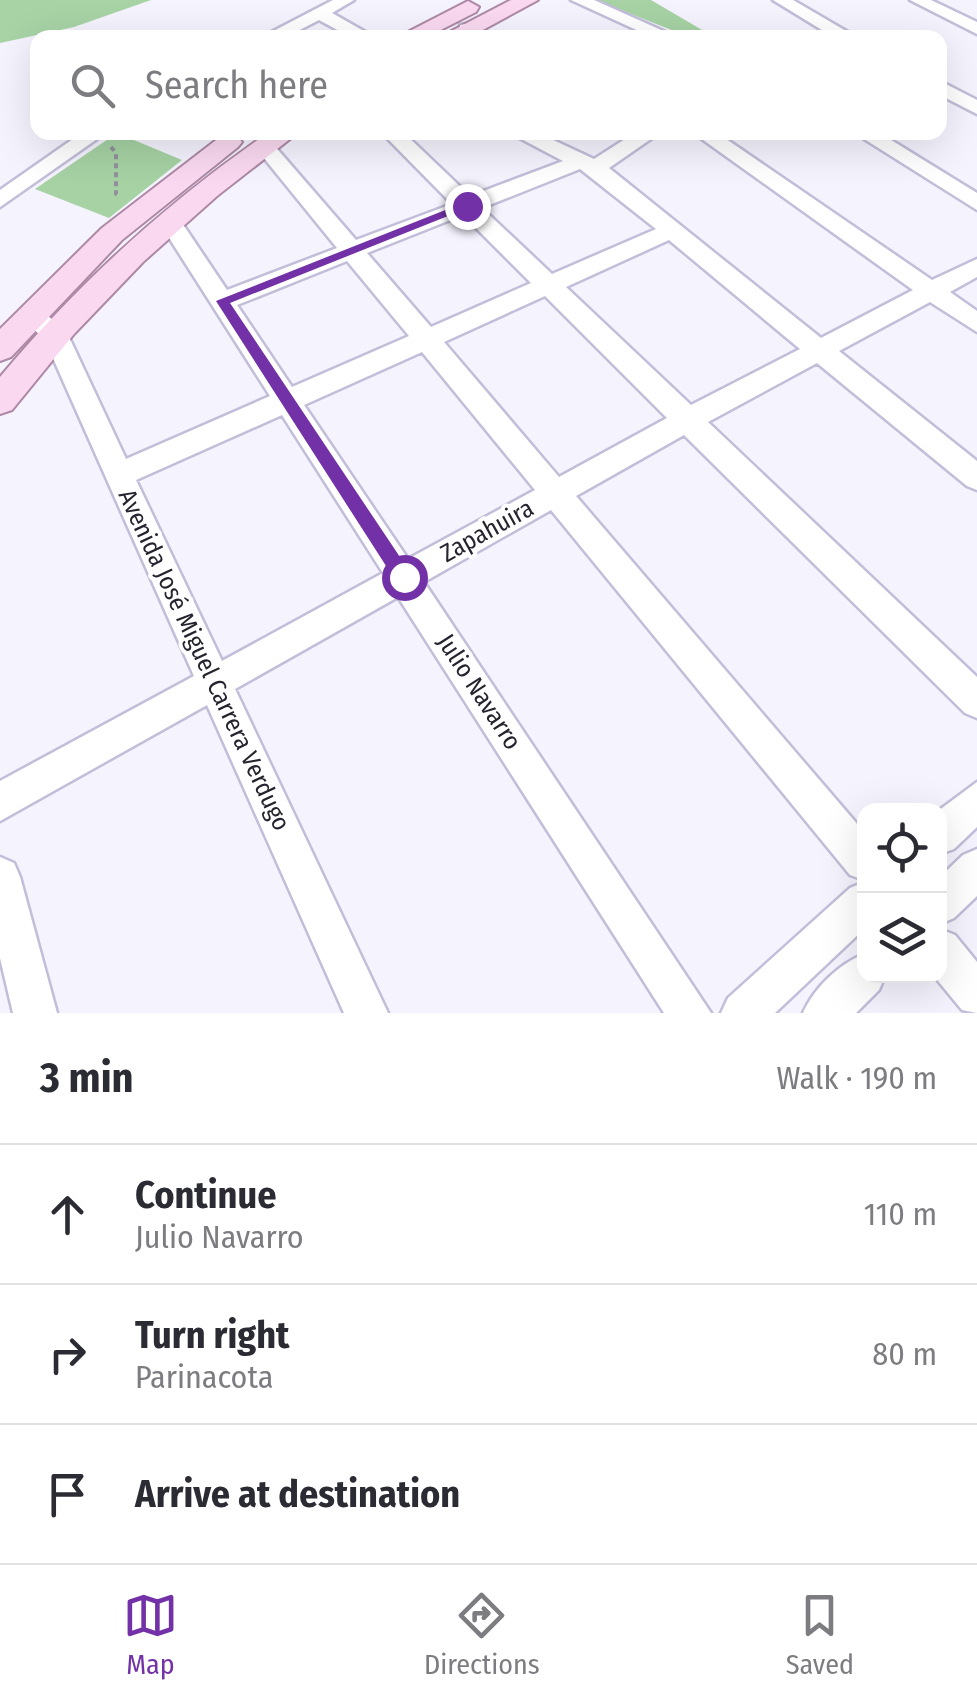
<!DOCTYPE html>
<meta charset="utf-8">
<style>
body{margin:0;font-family:"Fira Sans Condensed",sans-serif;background:#f7f7f7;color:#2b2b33}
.controls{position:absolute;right:30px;bottom:30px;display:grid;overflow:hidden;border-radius:20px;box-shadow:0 10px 40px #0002}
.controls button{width:90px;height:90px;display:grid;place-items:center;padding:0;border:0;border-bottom:2px solid #e1e1e2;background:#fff;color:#2b2b33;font:50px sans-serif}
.stop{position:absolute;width:30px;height:30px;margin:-22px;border:8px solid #7231a6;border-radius:50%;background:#fff}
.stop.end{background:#7231a6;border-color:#fff;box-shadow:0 2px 10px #0008}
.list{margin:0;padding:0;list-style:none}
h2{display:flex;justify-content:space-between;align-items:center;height:130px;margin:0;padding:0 40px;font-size:42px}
h2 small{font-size:32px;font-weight:400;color:#7c7c81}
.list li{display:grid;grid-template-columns:65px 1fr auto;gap:30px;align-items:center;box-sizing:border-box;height:140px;padding:0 40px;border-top:2px solid #e1e1e2}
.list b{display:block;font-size:38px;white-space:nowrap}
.list p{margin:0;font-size:32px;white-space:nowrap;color:#7c7c81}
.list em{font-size:32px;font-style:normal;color:#7c7c81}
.icon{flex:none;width:55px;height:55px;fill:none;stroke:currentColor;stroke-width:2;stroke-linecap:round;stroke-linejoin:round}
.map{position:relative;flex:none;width:977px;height:1013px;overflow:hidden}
.search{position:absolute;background:#fff;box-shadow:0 10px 40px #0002;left:30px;right:30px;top:30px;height:110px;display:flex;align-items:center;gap:25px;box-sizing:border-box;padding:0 35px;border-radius:20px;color:#7c7c81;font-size:38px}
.sheet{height:550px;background:#fff}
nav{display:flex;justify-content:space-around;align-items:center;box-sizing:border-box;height:140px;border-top:2px solid #e1e1e2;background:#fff;font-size:28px;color:#7c7c81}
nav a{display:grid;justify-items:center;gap:5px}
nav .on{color:#7231a6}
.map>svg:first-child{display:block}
.green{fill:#a6d2a4}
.forest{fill:#a7d3a5}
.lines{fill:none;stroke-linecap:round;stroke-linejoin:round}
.minor-casing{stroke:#c2bed9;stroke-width:5}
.major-casing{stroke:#ad89a6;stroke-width:4}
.path{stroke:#92919b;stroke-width:4;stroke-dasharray:5 4;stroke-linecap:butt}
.minor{fill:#fff;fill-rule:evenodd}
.major{fill:#fad9f0;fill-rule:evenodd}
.route{fill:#7231a6}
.labels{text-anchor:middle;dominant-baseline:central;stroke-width:8;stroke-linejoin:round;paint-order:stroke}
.street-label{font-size:25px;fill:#25242e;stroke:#fff}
</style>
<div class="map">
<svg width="977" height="1013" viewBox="0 0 977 1013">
<rect width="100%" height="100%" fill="#f5f3fe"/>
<g class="green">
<polygon points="596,0 651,0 714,37 689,37"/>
<polygon points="117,133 182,160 109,218 35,189"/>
</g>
<polygon class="forest" points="0,0 151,0 74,27 0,43"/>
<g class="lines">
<defs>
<g id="minor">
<polygon points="333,0 354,0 332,13 376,38 352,38 319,20 284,38 260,38"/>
<polygon points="571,0 594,0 679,38 654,38"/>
<polygon points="773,0 793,0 858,38 835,38"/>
<polygon points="910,0 931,0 977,22 977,34"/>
<polygon points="466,24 493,34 496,38 460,33 460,25"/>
<polygon points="940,81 977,100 977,114 940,95"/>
<polygon points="83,132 107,132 0,207 0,190"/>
<path d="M381,132H403L470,196L563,161L508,132H536L594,159L636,132H661L609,168L821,338L913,290L692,132H716L932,280L977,259V277L950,292L977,311V332L930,302L839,351L977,461V490L967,486L817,363L708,422L977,677V718L965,713L684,435L576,496L864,832V880L850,875L551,510L424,582L711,1013H664L398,597L235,689L388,1013H344L207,705L0,821V781L194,676L45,340L19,315L23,309H41L68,335L126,459L270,396L159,222L170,215L178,217L227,290L337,248L255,147L265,141L272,143L356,240L452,204ZM580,169L656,229L552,274L482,208ZM463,215L531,283L431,327L367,253ZM669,240L800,349L691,405L566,287ZM347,261L409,336L292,387L237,305ZM545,296L667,418L559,477L444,342ZM422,352L535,490L408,559L304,405ZM282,415L383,573L222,661L136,480Z"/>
<polygon points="853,132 878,132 977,193 977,210"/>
<polygon points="977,782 977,827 954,849 940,854 938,811"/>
<polygon points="977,849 977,896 954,918 940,924 940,877 963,855"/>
<polygon points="0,857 14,863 20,877 57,1013 13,1013 0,958"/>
<polygon points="864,882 864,929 775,1013 721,1013 728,998 850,888"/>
<polygon points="940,929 955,935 977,962 977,1013 962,1010 934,976 940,976"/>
<path d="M864,954V976H885L879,990L856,1013H803C814,988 839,964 864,954Z"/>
</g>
<g id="major">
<polygon points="511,0 538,0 468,38 438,38"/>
<polygon points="468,1 479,7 476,12 425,38 396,38"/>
<path d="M269,132H299L217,196L143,262L74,334L12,410L0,414V377C78,283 168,202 269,132Z"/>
<polygon points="229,134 238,137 242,142 238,147 122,240 11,357 0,361 0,329 102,228 220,137"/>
</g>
</defs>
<use href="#minor" class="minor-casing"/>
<use href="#major" class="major-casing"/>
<polyline class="path" points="111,147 116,153 116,194 120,196"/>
<use href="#minor" class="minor"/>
<use href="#major" class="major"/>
</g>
<polygon class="route" points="463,203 473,206 230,303 410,572 410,583 404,585 397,583 216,301"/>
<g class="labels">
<g class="street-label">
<text transform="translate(487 531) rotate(-29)">Zapahuira</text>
<text transform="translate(204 660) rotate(65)">Avenida José Miguel Carrera Verdugo</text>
<text transform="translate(479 692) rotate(57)">Julio Navarro</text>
</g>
</g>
</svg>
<div class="controls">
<button><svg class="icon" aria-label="locate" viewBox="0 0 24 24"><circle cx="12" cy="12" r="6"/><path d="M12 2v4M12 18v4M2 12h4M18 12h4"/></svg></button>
<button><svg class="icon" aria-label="layers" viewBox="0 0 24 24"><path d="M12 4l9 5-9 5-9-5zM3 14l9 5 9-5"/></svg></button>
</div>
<div class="stop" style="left:404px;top:577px"></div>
<div class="stop end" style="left:467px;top:206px"></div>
<div class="search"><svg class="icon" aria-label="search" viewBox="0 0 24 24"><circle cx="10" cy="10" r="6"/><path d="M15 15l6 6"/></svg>Search here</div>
</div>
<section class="sheet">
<h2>3 min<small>Walk · 190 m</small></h2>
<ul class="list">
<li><svg class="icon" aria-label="ahead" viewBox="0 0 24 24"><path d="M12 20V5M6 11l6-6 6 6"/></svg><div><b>Continue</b><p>Julio Navarro</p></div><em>110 m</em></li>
<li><svg class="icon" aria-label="right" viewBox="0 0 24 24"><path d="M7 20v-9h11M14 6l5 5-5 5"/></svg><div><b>Turn right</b><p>Parinacota</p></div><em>80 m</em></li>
<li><svg class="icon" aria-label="arrive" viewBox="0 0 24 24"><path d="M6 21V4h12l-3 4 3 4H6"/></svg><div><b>Arrive at destination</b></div></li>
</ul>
</section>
<nav>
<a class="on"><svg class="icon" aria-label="map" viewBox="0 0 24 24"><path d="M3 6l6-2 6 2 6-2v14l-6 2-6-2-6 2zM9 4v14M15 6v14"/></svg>Map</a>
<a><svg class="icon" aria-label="directions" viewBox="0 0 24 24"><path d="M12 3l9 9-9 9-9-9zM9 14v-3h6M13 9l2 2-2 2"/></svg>Directions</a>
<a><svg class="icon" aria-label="saved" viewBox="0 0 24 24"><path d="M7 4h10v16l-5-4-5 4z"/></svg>Saved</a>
</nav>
